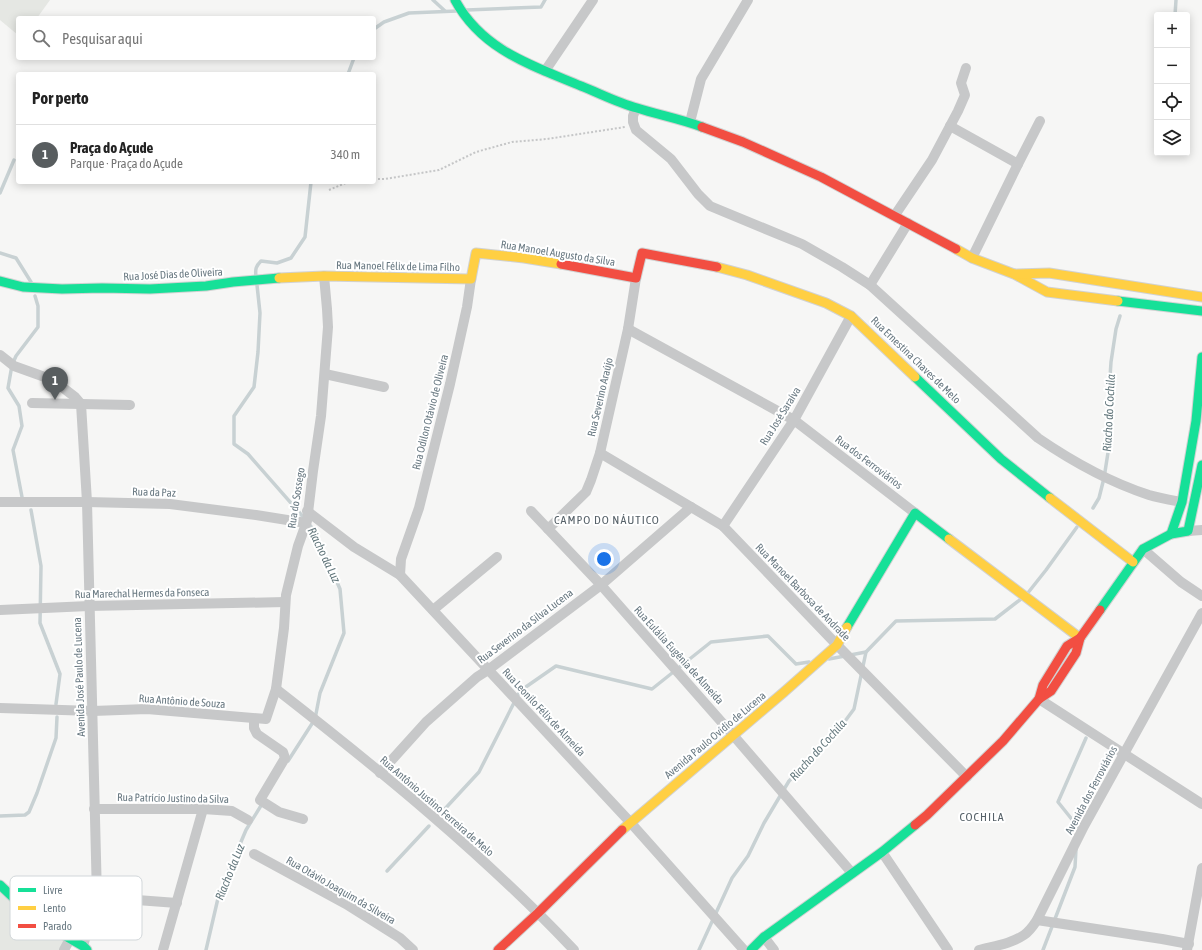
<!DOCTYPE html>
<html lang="pt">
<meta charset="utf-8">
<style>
body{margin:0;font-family:"Asap Condensed",sans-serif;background:#f6f6f6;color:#222}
.controls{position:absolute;right:12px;top:12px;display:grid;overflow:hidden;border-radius:4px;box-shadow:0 2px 10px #0003}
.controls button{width:36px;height:36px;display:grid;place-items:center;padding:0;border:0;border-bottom:1px solid #e0e0e0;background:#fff;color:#222;font:20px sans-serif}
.you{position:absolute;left:604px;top:559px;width:14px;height:14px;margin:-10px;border:3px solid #fff;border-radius:50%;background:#1a73e8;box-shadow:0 0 0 6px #1a73e833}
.badge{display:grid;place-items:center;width:26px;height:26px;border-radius:50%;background:#585d5f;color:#fff;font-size:13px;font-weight:700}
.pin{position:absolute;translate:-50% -33px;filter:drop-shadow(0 1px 2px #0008)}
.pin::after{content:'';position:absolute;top:21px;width:14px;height:12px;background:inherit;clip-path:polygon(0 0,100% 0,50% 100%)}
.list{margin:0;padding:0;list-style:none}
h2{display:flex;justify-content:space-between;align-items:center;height:52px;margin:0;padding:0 16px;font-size:17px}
h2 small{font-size:13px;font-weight:400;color:#767676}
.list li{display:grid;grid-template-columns:26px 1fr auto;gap:12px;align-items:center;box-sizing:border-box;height:60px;padding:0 16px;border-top:1px solid #e0e0e0}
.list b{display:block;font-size:15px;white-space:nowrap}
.list p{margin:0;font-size:13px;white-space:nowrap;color:#767676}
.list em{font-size:13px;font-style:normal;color:#767676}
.icon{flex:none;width:22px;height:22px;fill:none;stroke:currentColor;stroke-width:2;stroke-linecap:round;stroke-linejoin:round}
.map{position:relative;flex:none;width:1202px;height:950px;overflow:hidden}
.search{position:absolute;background:#fff;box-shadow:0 2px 10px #0003;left:16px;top:16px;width:360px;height:44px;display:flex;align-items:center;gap:10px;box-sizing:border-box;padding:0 14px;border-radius:4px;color:#767676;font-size:15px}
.panel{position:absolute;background:#fff;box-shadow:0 2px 10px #0003;left:16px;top:72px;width:360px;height:112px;border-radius:4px}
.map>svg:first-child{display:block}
.green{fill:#e5e7e3}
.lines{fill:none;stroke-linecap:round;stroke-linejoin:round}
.stream{stroke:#c8d1d3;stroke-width:3.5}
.fast-casing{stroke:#d1d2d2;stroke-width:11}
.slow-casing{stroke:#d1d2d2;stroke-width:11}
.jam-casing{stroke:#d1d2d2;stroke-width:11}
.path{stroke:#c5c6c7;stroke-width:2;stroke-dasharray:2 2;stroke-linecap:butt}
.street{stroke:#c7c8c9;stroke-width:10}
.fast{stroke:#16e098;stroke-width:9}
.slow{stroke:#ffcf43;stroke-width:9}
.jam{stroke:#f24e42;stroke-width:9}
.labels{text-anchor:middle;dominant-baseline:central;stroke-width:4;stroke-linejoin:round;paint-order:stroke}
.street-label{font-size:11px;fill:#697982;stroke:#fff}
.water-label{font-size:12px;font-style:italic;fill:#65797e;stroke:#fff}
.neighbourhood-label{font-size:12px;letter-spacing:1px;fill:#566168;stroke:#fff}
.key{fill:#fff;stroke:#d2d7da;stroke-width:1}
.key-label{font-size:11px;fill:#697982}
</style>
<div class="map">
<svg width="1202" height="950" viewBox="0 0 1202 950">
<rect width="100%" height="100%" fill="#f6f6f5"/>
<g class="green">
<polygon points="0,0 50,0 37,18 18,18 18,35 0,20"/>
<polygon points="0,885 70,939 64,950 0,950"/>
</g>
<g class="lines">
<g class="stream">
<polyline points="433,0 445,11"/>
<polyline points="467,10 541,7 545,0"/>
<polyline points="1175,15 1176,0"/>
<polyline points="374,29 384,22 409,13 457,11"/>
<polyline points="348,74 354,58"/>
<polyline points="0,193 14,160"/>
<polyline points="0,253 16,258 31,282"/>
<path d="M256,276C255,269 256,266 261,261L277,263L291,258L305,237L311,182"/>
<polyline points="257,285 260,313 258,352 254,387 234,416 234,444 248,454 305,519"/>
<polyline points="22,497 13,450 22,426 19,406 8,388 12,365 16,356 38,327 38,306 35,296"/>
<polyline points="1093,508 1099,498 1104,478 1110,440 1108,407 1111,362 1116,329 1120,316"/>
<polyline points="31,510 41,566 40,623 60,674 56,704"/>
<polyline points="1027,594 1046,570 1077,527"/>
<polyline points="829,659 866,652"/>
<polyline points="288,761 315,719 320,693 344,633 340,589 326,557 313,529 309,524"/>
<polyline points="442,812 479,772 520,691 556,666 652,689 711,642 768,636 796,664 809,662"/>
<polyline points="0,816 25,815 29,812 37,793 56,738 57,717"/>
<polyline points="1078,831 1078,827 1058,802 1086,738"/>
<polyline points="387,871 429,826"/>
<polyline points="206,950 219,894 246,830 262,804"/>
<polyline points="699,950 732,878 748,856 764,823 789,781 837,732 854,709 866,652 896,621 995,619 1021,599"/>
<polyline points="1043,950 1075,867 1076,849"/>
</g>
<defs>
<g id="fast">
<path d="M455,0C482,50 531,65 581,86C599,93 618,103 637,108C659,115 681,119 702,127"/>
<polyline points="0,281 23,287 62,289 102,288 150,289 206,286 233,282 279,278"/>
<polyline points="1118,301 1202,311"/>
<polyline points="915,377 1001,459 1050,498"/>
<polyline points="1171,534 1182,502 1196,421 1202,357"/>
<polyline points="1100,610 1143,549 1171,534 1188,531 1202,465"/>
<polyline points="847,627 915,513 949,539"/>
<polyline points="0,885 21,905 43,923 83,946 87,950"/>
<polyline points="751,950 764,937 882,852 915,825"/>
</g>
<g id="slow">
<polyline points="956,249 972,258 1014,274 1047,292 1118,301"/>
<polyline points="717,267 747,275 826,303 851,316 915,377"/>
<polyline points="1015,274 1049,273 1202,297"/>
<polyline points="279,278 324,276 471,279 476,253 524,258 561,264"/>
<polyline points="1050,498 1133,562"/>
<polyline points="949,539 1080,638"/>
<polyline points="622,830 784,692 837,645 847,627"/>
</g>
<g id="jam">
<polyline points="702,127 743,142 821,177 956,249"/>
<polyline points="561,264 636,278 642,253 717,267"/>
<polyline points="1039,699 1051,691 1076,653 1080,638"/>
<polyline points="915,825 927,815 1003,741 1039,699 1043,685 1067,646 1080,638 1100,610"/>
<polyline points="498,950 538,913 622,830"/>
</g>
</defs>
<use href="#fast" class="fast-casing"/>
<use href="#slow" class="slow-casing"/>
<use href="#jam" class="jam-casing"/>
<g class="path">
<polyline points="374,179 385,179 439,170 476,152 512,142 547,139 625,127"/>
<polyline points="329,190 348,182"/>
</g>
<g class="street">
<polyline points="545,71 593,0"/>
<path d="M636,108L633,116V122L636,130L671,159L698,194L710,206L802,244L842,267L870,285L1038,438C1073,462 1109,482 1149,495C1159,498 1171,500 1182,502"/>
<polyline points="690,122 701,79 748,0"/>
<polyline points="950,126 1018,164"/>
<polyline points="895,215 932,160 958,111 965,95 961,83 966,68"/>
<polyline points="972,258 1018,164 1040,121"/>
<polyline points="870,285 908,223"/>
<polyline points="628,329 794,420 915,513"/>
<polyline points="0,355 14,366 53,380 75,397 81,404 87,502 97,897 83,946"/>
<polyline points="325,374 384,387"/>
<polyline points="32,403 130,405"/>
<polyline points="600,453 723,526 837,645 967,777"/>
<polyline points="0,502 87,502 170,504 256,515 306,523"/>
<polyline points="307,511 354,547 400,575 630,822 744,950"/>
<polyline points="531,511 601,585 733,735 852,873"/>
<polyline points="723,526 794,420 851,316"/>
<polyline points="548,529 586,492 591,480 600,453 628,329 636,278"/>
<polyline points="1188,531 1202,530"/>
<polyline points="1143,549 1181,582 1202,596"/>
<polyline points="400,575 401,559 419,508 450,384 467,307 471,279"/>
<polyline points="0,610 89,606 285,602"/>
<polyline points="433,610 497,557"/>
<path d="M276,689C380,770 483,854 574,950"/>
<polyline points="1039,699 1202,804"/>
<polyline points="0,708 93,711 147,709 266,719 276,689 284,628 286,595 298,546 307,521 313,471 321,416 328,327 327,309 324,276"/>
<polyline points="254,719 254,728 257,734 283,752 285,758 260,800 279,812 303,819"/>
<polyline points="380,773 426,722 477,677 488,670 601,585 691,507"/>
<polyline points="94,809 203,809 232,811 248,820"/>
<polyline points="882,852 948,950"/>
<polyline points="254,854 346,904 400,938 413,950"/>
<polyline points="97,897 177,903"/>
<polyline points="1037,920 1162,939 1189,944"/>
<polyline points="764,937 774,950"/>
<polyline points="64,950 70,939"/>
<polyline points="163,950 203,809"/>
<path d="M979,950C994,946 1011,944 1024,935C1030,931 1033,926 1037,920L1084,826L1202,613"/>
<polyline points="1187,950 1202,868"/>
</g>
<use href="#fast" class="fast"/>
<use href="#slow" class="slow"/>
<use href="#jam" class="jam"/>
</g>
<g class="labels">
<g class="street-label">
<text transform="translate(558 253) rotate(9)">Rua Manoel Augusto da Silva</text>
<text transform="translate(398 266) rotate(1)">Rua Manoel Félix de Lima Filho</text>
<text transform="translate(173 274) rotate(-3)">Rua José Dias de Oliveira</text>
<text transform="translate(916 360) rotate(44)">Rua Ernestina Chaves de Melo</text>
<text transform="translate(600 397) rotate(-77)">Rua Severino Araújo</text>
<text transform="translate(430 412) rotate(-76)">Rua Odilon Otávio de Oliveira</text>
<text transform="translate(780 416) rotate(-58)">Rua José Saraíva</text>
<text transform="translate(869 462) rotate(37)">Rua dos Ferroviários</text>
<text transform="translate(154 492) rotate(2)">Rua da Paz</text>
<text transform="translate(296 498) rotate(-81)">Rua do Sossego</text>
<text transform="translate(803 592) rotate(46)">Rua Manoel Barbosa de Andrade</text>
<text transform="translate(142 593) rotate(-1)">Rua Marechal Hermes da Fonseca</text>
<text transform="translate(525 626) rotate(-37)">Rua Severino da Silva Lucena</text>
<text transform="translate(679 655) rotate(48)">Rua Eulália Eugênia de Almeida</text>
<text transform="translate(79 677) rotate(-92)">Avenida José Paulo de Lucena</text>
<text transform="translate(182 701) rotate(4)">Rua Antônio de Souza</text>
<text transform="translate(544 712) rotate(47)">Rua Leonilo Félix de Almeida</text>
<text transform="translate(715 735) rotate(-40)">Avenida Paulo Ovídio de Lucena</text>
<text transform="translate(1091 790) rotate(-62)">Avenida dos Ferroviários</text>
<text transform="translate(173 798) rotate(1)">Rua Patrício Justino da Silva</text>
<text transform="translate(437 806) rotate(41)">Rua Antônio Justino Ferreira de Melo</text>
<text transform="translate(341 890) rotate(30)">Rua Otávio Joaquim da Silveira</text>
</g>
<g class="water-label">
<text transform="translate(1109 413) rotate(-87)">Riacho do Cochila</text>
<text transform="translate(324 555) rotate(64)">Riacho da Luz</text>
<text transform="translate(818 750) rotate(-48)">Riacho do Cochila</text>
<text transform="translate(230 872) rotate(-68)">Riacho da Luz</text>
</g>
<g class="neighbourhood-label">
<text x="607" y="520">CAMPO DO NÁUTICO</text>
<text x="982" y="817">COCHILA</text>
</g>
</g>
<rect x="10" y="876" width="132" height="64" rx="6" class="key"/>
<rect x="18" y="888" width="18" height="4" fill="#16e098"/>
<rect x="18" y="906" width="18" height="4" fill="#ffcf43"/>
<rect x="18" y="924" width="18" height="4" fill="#f24e42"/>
<g class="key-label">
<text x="43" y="894">Livre</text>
<text x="43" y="912">Lento</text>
<text x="43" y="930">Parado</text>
</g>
</svg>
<div class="controls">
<button>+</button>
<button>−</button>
<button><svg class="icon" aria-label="locate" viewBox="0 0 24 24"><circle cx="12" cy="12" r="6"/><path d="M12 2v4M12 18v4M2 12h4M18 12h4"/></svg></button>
<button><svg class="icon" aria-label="layers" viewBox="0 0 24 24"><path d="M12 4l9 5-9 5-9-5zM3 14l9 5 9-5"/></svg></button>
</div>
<div class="you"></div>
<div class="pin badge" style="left:55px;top:400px">1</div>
<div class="search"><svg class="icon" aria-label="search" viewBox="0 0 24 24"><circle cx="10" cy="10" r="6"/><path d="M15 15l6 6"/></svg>Pesquisar aqui</div>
<section class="panel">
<h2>Por perto<small></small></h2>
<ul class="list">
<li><span class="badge">1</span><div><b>Praça do Açude</b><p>Parque · Praça do Açude</p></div><em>340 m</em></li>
</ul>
</section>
</div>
